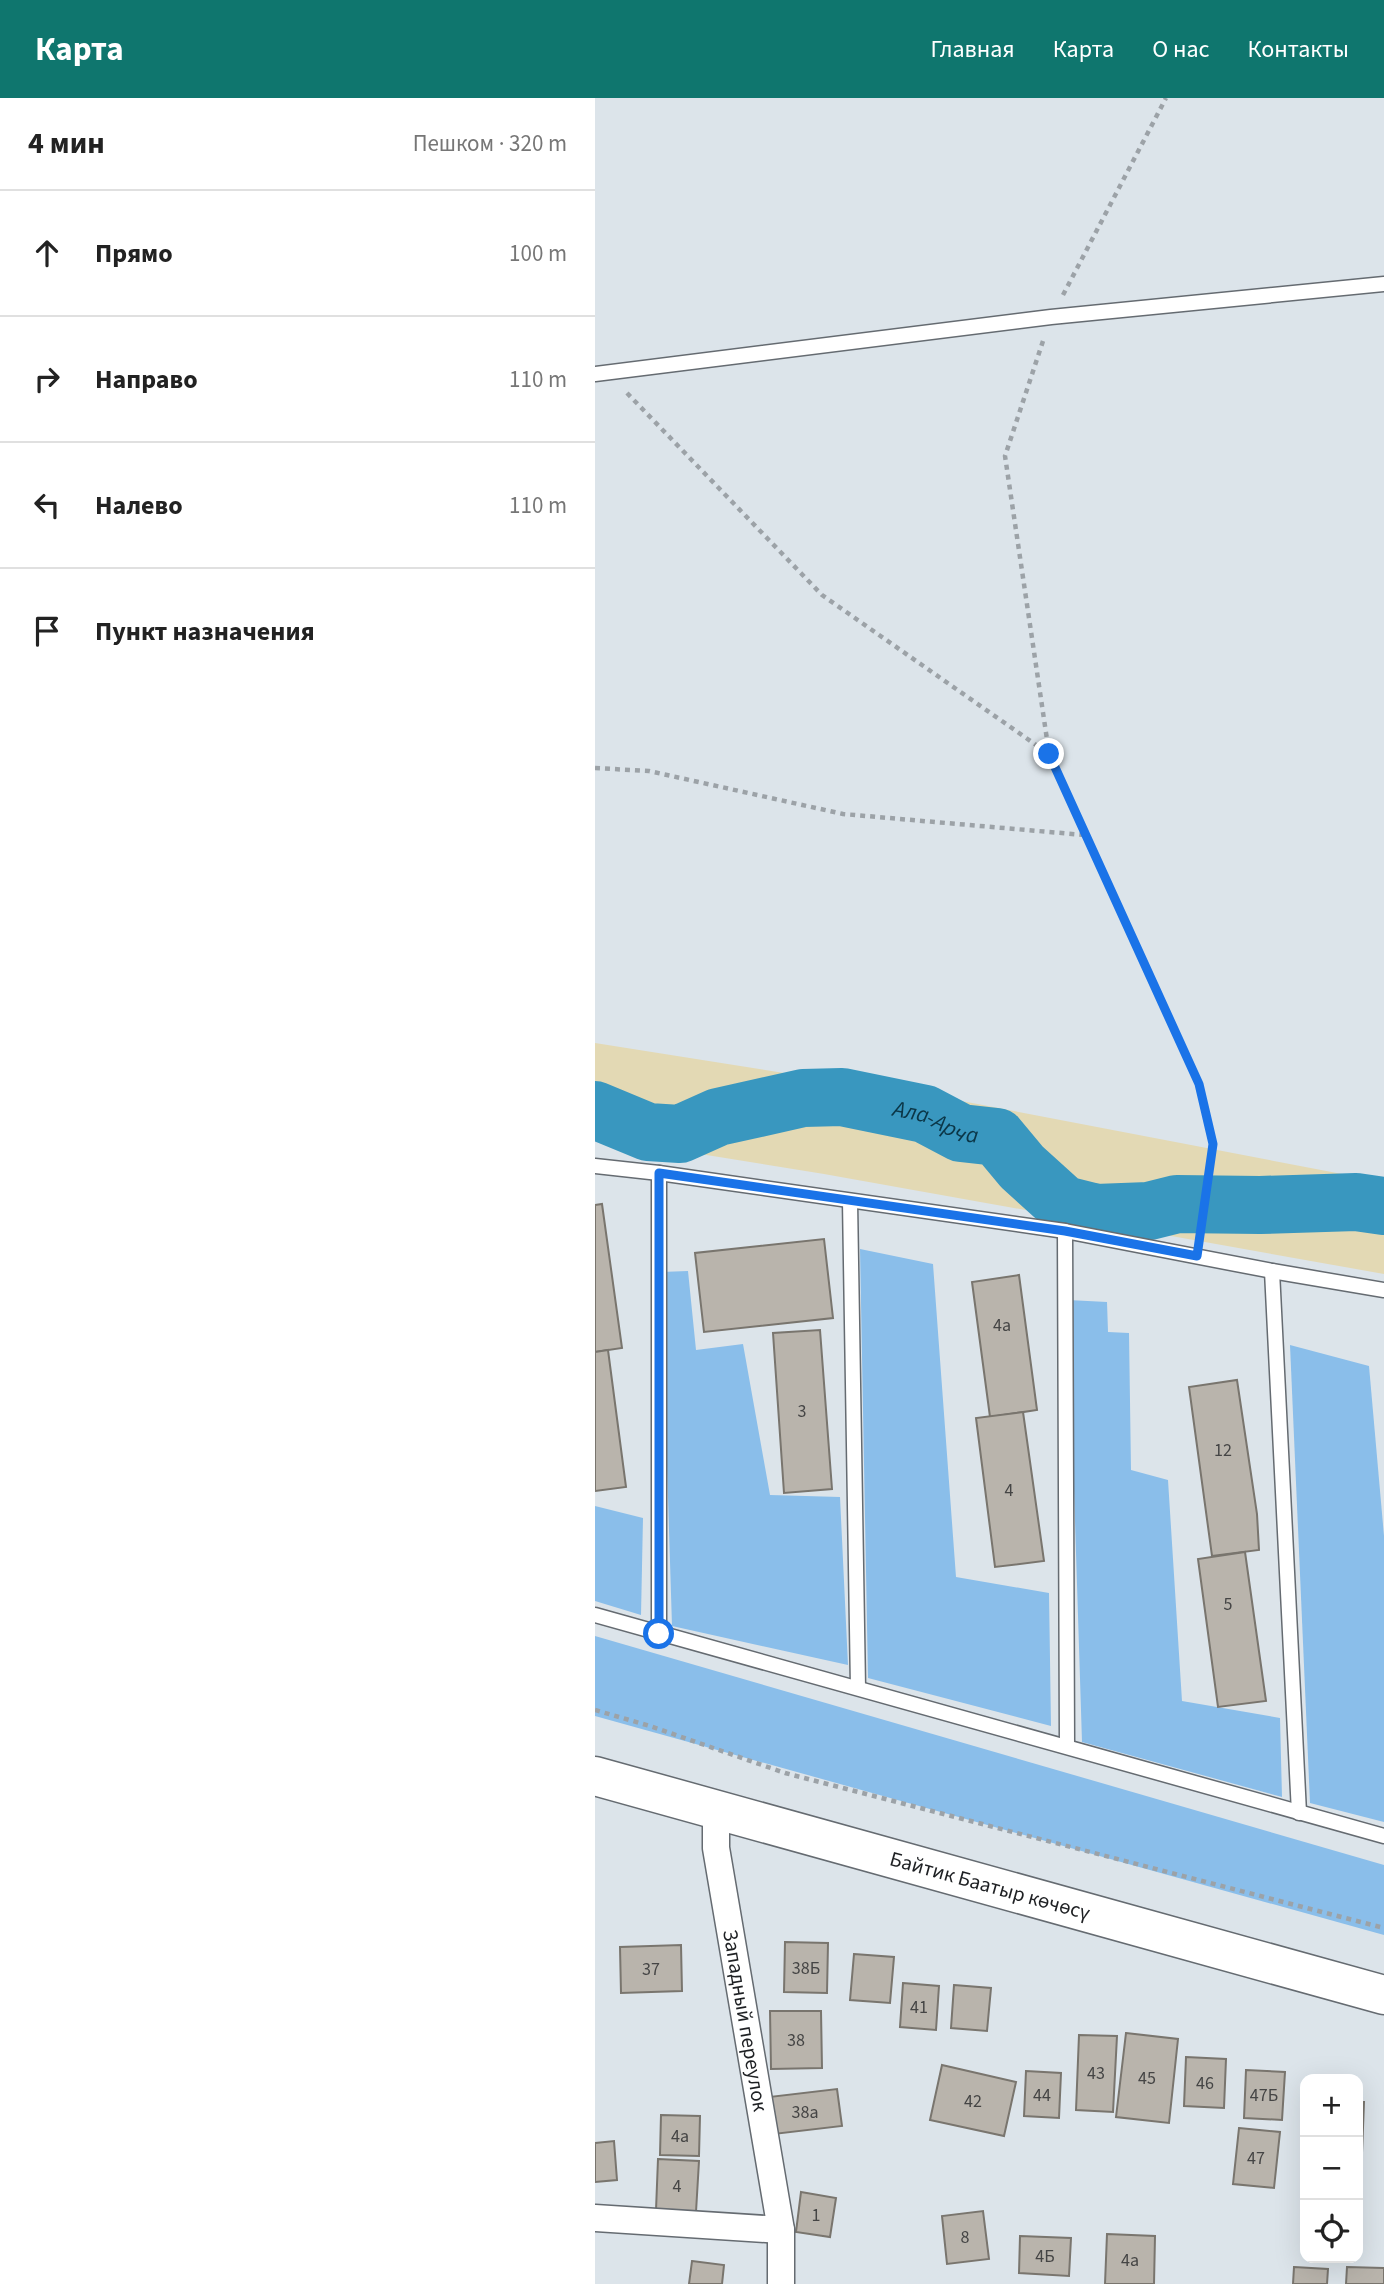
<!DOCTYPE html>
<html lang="ru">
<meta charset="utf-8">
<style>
body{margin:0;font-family:"Source Sans 3",sans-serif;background:#f2f2f2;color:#222}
.controls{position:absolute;right:21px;bottom:21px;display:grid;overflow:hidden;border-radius:14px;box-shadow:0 7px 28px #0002}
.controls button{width:63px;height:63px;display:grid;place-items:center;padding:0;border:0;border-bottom:2px solid #e0e0e0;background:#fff;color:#222;font:35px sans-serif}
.stop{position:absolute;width:21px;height:21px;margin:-16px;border:5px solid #1a73e8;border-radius:50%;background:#fff}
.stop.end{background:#1a73e8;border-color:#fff;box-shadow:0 2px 7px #0008}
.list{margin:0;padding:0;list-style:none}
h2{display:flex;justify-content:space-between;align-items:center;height:91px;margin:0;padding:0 28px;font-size:30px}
h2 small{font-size:23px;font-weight:400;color:#767676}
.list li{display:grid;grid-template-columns:46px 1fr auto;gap:21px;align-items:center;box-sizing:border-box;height:126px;padding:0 28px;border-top:2px solid #e0e0e0}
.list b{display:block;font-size:26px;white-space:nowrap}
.list em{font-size:23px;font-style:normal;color:#767676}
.icon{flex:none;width:38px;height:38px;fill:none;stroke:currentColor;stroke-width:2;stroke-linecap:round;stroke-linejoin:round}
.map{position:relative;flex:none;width:789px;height:2186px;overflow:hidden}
header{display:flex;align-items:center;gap:42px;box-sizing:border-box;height:98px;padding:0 35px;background:#0f766e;color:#fff}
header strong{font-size:33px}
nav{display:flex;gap:38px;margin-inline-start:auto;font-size:24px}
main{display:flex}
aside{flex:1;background:#fff}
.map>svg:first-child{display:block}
.green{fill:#8abeea}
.sand{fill:#e3d9b4}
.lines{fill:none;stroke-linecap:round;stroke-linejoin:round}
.river{stroke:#3997bf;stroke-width:58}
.building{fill:#b9b4ac;stroke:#79756e;stroke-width:2}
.lane-casing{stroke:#656b71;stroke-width:17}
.street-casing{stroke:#656b71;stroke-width:29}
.secondary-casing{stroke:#656b71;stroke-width:41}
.path{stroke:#9ca2a7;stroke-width:4.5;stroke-dasharray:5 5;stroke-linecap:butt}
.lane{stroke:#fff;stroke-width:14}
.street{stroke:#fff;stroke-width:26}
.secondary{stroke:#fff;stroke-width:38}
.route{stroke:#1a73e8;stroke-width:9}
.labels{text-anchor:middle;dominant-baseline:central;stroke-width:6;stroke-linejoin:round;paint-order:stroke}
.number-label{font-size:18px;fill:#454545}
.street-label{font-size:21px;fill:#1e2023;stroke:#fff}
.water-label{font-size:23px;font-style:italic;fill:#0b3647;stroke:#fff}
</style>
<header>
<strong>Карта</strong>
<nav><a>Главная</a><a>Карта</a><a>О нас</a><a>Контакты</a></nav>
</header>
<main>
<aside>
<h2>4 мин<small>Пешком · 320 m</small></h2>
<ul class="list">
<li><svg class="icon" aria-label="ahead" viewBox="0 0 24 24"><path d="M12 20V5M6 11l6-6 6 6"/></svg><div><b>Прямо</b></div><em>100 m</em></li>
<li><svg class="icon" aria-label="right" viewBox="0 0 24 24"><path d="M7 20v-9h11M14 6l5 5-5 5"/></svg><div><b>Направо</b></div><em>110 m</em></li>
<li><svg class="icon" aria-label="left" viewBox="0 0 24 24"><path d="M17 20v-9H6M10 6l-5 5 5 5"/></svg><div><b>Налево</b></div><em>110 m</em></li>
<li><svg class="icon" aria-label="arrive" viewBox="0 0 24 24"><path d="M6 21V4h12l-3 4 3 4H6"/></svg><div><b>Пункт назначения</b></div></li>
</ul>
</aside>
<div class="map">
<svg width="789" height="2186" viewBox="0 0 789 2186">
<rect width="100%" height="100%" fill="#dce4ea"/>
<g class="green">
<polygon points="265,1151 338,1166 361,1479 454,1495 456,1628 273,1580"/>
<polygon points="93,1173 101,1252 148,1246 175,1397 245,1399 253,1567 77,1528 66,1174"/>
<polygon points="473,1202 512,1204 513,1234 534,1235 536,1372 573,1382 587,1603 685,1620 687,1699 487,1644"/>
<polygon points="695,1247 774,1268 789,1438 789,1724 715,1705"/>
<polygon points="0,1408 48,1420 46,1517 0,1503"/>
<polygon points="0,1538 789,1767 789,1837 0,1618"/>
</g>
<polygon class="sand" points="0,945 372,1004 789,1084 789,1176 229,1076 0,1039"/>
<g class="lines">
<path class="river" id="s1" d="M0,1012L53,1034L85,1036L123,1019L208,1000L247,999L330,1016L366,1035L402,1039L427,1069L469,1107L501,1115L554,1113L582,1106L665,1107L761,1104L789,1108"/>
</g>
<g class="building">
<polygon points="7,1106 27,1250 0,1254 0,1107"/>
<polygon points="229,1141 238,1220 109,1234 100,1155"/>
<polygon points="424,1177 442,1312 395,1319 377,1184"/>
<polygon points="225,1232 237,1391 189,1395 178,1235"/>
<polygon points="13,1252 31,1389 0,1393 0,1254"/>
<polygon points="642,1282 662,1416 664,1452 617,1458 594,1289"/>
<polygon points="428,1314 449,1463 400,1469 381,1320"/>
<polygon points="650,1454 671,1603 623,1609 603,1461"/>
<polygon points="190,1844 233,1845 232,1895 189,1894"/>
<polygon points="86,1847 87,1893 26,1895 25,1849"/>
<polygon points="259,1856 299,1859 295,1905 255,1902"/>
<polygon points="308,1885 344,1888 341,1932 305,1929"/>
<polygon points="359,1887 396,1890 392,1933 356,1930"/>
<polygon points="175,1913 226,1913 227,1970 176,1971"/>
<polygon points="531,1935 583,1941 574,2025 521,2019"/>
<polygon points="484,1937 522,1938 518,2014 481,2012"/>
<polygon points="591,1959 631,1961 629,2010 589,2008"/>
<polygon points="347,1967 421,1984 409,2038 335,2022"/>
<polygon points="651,1972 690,1974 687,2022 649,2020"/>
<polygon points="431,1973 466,1975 464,2020 429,2018"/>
<polygon points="242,1991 247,2028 179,2036 174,1999"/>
<polygon points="763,2004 769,2004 766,2080 763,2080"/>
<polygon points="66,2017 105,2018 104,2058 65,2057"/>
<polygon points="644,2030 685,2034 679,2090 638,2086"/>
<polygon points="19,2043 22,2082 0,2084 0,2045"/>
<polygon points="63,2061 104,2063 101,2114 61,2112"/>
<polygon points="206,2094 241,2100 235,2139 201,2134"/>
<polygon points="388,2113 394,2161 352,2166 347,2118"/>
<polygon points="512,2136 560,2138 559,2186 510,2186"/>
<polygon points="425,2138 476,2140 474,2178 424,2175"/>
<polygon points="97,2163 129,2167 127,2186 94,2186"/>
<polygon points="699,2169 733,2171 732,2186 698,2186"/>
<polygon points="752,2169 789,2170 789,2186 751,2186"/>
</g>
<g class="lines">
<defs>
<g id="lane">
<polyline points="0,276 456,219 789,186"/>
<polyline points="0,1068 64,1075 470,1133 677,1173 789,1192"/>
<polyline points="255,1103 263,1590"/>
<polyline points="470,1133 472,1648"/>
<polyline points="677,1173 704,1715"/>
<polyline points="0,1517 789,1738"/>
<polyline points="64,1536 64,1075"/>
</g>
<g id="street">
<path id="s2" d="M121,1713V1750L186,2132V2186"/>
<polyline points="0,2120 186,2132"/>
</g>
<g id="secondary">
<path id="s3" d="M0,1678L789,1897"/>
</g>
</defs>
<use href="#lane" class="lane-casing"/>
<use href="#street" class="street-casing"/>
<use href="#secondary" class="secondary-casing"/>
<g class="path">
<polyline points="468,197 571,0"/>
<polyline points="448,243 410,358 454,655"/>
<polyline points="32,295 227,497 454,656 604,986 618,1046 605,1136"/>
<polyline points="0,670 54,673 248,716 489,737"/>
<polyline points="0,1612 55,1628 190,1675 789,1830"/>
</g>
<use href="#lane" class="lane"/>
<use href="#street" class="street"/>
<use href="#secondary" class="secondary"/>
</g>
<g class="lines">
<polyline class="route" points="64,1536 64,1075 470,1133 602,1158 618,1046 604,986 454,656"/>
</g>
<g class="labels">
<g class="number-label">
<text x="407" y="1227">4а</text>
<text x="207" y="1313">3</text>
<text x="628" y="1352">12</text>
<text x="414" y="1392">4</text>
<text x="633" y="1506">5</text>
<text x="211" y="1870">38Б</text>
<text x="56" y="1871">37</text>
<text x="324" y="1909">41</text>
<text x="201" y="1942">38</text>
<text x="501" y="1975">43</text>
<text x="552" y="1980">45</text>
<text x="610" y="1985">46</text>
<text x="447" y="1997">44</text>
<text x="669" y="1997">47Б</text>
<text x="378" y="2003">42</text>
<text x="210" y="2014">38а</text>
<text x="85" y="2038">4а</text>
<text x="661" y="2060">47</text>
<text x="82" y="2088">4</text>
<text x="221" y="2117">1</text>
<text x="370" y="2139">8</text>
<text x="450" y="2158">4Б</text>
<text x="535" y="2162">4а</text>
</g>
<g class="street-label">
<text stroke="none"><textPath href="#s3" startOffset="410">Байтик Баатыр көчөсү</textPath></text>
<text stroke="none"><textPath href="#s2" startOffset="212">Западный переулок</textPath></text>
</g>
<g class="water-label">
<text stroke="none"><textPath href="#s1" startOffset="355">Ала-Арча</textPath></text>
</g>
</g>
</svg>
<div class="controls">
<button>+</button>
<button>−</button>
<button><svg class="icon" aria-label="locate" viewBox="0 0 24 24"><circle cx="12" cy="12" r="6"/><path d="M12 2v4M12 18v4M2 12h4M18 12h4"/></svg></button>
</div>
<div class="stop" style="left:64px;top:1536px"></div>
<div class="stop end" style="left:454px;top:656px"></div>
</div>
</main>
